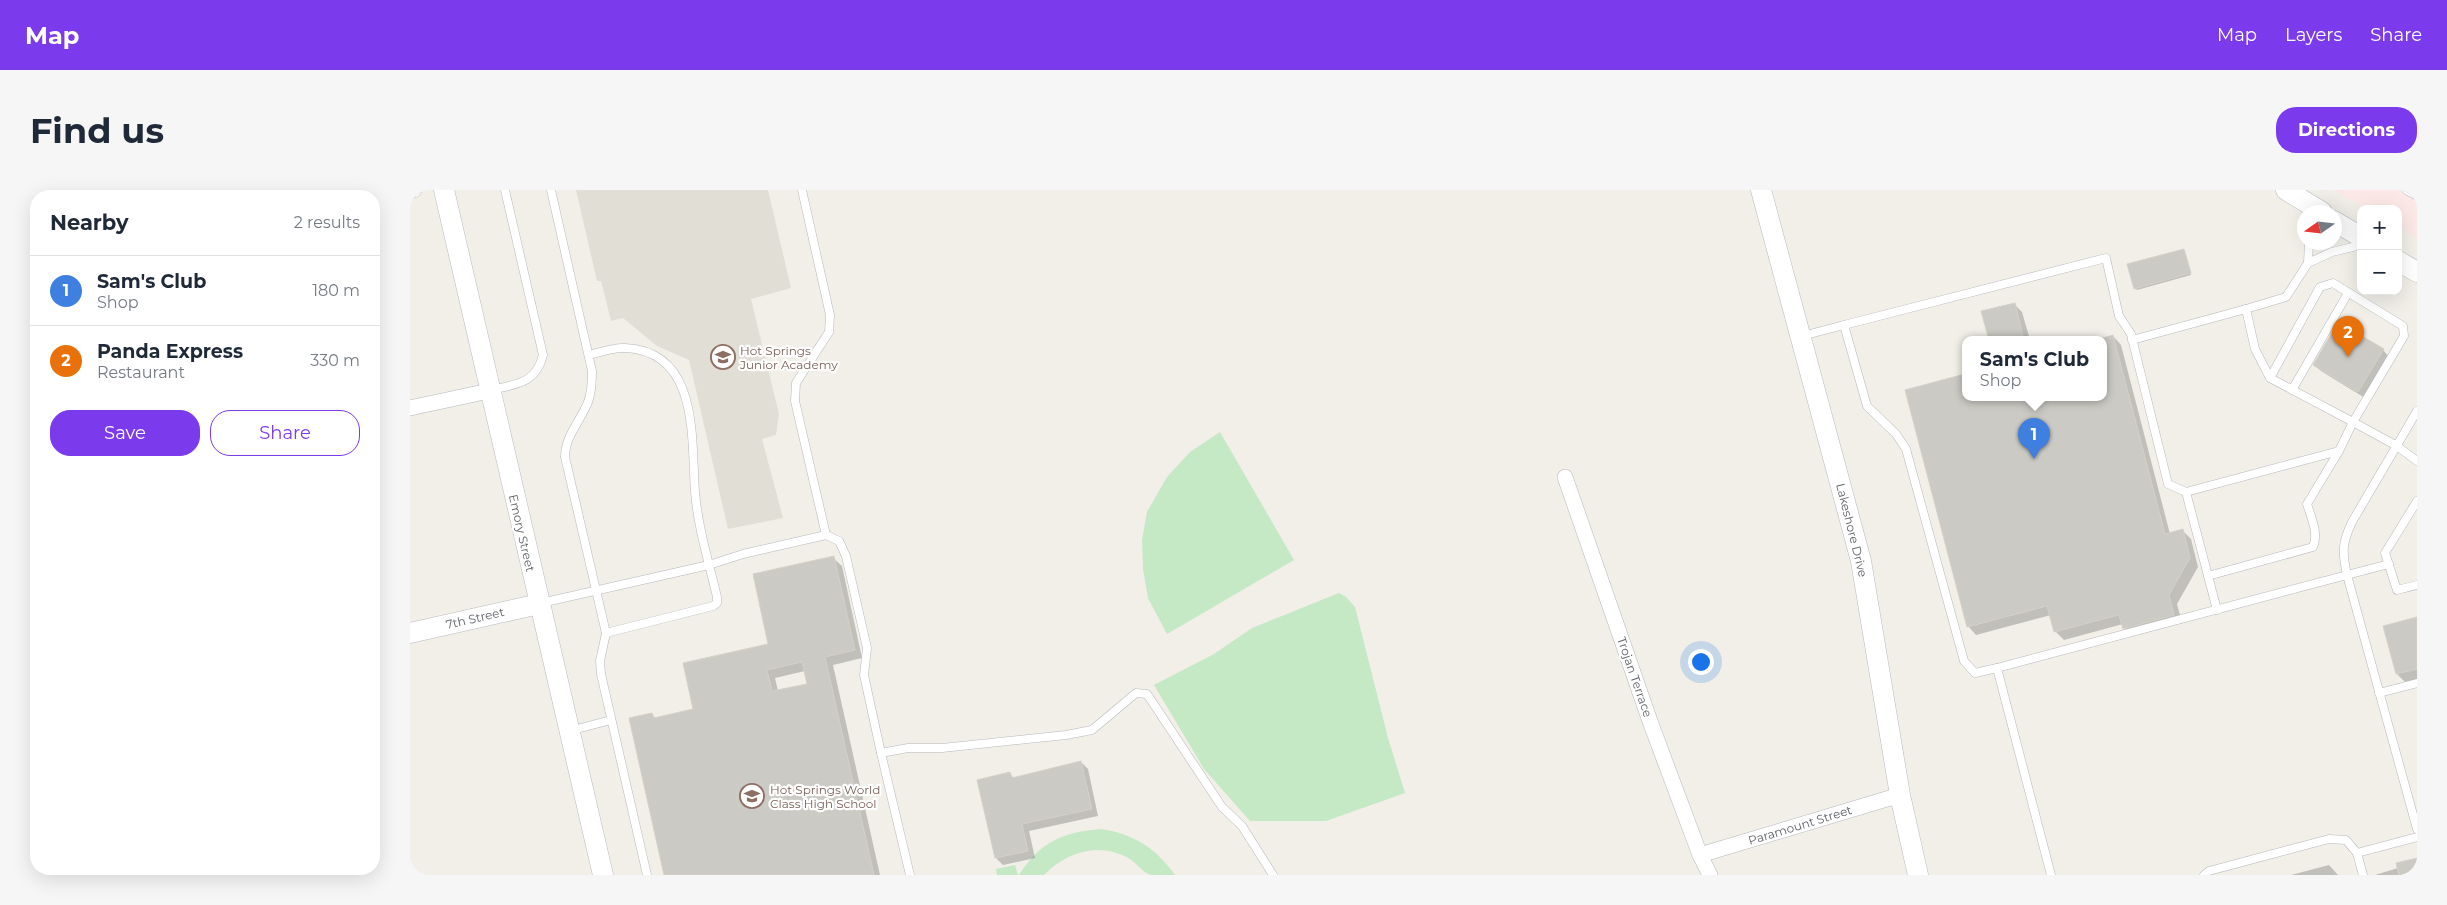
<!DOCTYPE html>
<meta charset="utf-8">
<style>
body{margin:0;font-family:Montserrat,sans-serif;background:#f6f6f7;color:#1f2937}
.controls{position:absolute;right:15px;top:15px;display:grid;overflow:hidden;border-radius:10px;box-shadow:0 5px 20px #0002}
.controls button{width:45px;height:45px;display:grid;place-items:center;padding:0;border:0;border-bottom:1px solid #e0e1e3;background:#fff;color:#1f2937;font:25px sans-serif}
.compass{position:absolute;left:1887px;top:15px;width:45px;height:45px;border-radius:50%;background:#fff;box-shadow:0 5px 20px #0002;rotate:256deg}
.you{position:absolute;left:1290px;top:471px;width:18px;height:18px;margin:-12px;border:4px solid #fff;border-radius:50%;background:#1a73e8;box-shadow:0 0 0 8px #1a73e833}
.badge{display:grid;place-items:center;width:32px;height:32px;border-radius:50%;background:#7c3aed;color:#fff;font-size:16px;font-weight:700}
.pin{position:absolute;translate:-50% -41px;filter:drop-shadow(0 1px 2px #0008)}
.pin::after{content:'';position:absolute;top:26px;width:18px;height:15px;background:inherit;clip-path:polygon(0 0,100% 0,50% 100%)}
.popup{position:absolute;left:1552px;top:146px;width:145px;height:65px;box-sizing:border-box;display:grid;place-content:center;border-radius:10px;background:#fff;filter:drop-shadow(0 1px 4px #0005);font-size:16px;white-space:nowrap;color:#747a83}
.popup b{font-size:19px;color:#1f2937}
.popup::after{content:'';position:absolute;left:50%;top:100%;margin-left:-10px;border:10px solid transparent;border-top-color:#fff}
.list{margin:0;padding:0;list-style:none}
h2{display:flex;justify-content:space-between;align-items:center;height:65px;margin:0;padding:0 20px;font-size:21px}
h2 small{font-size:16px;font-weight:400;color:#747a83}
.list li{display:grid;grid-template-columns:32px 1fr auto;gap:15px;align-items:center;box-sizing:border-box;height:70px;padding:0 20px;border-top:1px solid #e0e1e3}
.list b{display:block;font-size:19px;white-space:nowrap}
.list p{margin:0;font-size:16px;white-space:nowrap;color:#747a83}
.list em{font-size:16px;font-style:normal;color:#747a83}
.actions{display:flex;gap:10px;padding:15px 20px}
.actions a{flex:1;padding:11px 0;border:1px solid #7c3aed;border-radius:20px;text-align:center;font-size:18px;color:#7c3aed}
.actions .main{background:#7c3aed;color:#fff}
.map{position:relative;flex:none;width:2007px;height:685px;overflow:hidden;border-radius:20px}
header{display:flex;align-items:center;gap:30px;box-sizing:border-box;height:70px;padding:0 25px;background:#7c3aed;color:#fff}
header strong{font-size:24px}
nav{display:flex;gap:28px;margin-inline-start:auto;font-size:18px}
.intro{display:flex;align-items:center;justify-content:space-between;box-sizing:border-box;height:120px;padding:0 30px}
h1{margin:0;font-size:35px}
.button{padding:12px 22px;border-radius:20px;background:#7c3aed;color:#fff;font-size:18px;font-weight:700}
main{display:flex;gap:30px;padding:0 30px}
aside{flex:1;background:#fff;border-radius:20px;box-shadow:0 5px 20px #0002}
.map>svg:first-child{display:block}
.education{fill:#e1ded6}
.medical{fill:#fce8e6}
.green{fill:#c5e8c5}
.shadow{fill:#0003;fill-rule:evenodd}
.building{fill:#cccac5;stroke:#d6d1c6;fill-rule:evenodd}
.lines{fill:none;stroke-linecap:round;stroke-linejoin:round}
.lane-casing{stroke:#b5b8bc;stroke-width:9}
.street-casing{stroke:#b5b8bc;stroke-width:16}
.secondary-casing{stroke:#b6babf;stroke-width:21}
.lane{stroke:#fff;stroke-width:8}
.street{stroke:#fff;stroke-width:15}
.secondary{stroke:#fff;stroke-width:20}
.labels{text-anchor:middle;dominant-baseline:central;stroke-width:4.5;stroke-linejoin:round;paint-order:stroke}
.education-label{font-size:12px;fill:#785e54;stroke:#fff;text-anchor:start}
.street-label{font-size:12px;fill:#5f6368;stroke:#fff}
</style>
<header>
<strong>Map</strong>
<nav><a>Map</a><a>Layers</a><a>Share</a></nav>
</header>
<div class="intro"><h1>Find us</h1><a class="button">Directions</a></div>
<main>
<aside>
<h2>Nearby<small>2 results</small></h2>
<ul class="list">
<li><span class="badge" style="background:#3f7fe0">1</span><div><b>Sam's Club</b><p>Shop</p></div><em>180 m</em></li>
<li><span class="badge" style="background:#e8710a">2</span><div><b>Panda Express</b><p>Restaurant</p></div><em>330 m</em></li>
</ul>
<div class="actions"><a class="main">Save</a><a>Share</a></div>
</aside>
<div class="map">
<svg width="2007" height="685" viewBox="0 0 2007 685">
<rect width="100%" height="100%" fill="#f1efe8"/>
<polygon class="education" points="166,0 358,0 381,98 341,109 369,224 366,245 352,249 373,328 318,339 279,170 247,156 213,128 201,131 191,91 187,91"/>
<polygon class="medical" points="1924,0 2007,0 2007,48 1988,37 1988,19 1957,19"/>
<g class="green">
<polygon points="810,242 884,370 757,444 738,408 733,379 732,350 737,322 757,287 780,262"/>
<polygon points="929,403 936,407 945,417 978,548 995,603 916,631 840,631 794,579 744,495 804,464 842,438"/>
<path d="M691,639C724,644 746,658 765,685C758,685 748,685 741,685C735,684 726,673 720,669C690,651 656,662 634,685H609C630,652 653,642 691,639Z"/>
<polygon points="605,675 608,685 587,685 586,679"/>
</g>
<g class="shadow">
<polygon points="1774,60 1781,85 1727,100 1725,98"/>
<polygon points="1604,114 1612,122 1620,150 1580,150 1573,122"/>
<polygon points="1703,146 1711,155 1760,344 1772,340 1781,349 1788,377 1767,414 1772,433 1722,446 1713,434 1654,450 1645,441 1641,425 1566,445 1558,436 1496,200 1555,185 1555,208 1693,208 1693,150 1688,150"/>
<polygon points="1973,160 1979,167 1955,208 1911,181 1904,175"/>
<path d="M423,368L432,376L452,468L423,475L470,685H256L242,524L246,529L285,520L360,454ZM395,481L398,495L368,501L365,488Z"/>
<polygon points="2007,428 2007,489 1995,492 1987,484"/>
<polygon points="671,572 678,579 688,626 619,641 625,668 593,675 586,668 600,584 605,589"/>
<polygon points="2007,669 2007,685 1965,685 1988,678"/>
<polygon points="1919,675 1928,685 1881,685"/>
</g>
<g class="building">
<polygon points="1774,59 1781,83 1724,99 1717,74"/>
<polygon points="1605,113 1614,150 1579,150 1571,121"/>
<polygon points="1928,132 1974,159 1948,202 1903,175"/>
<polygon points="1703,145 1755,344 1773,339 1780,368 1759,405 1764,425 1713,439 1709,425 1644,442 1637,416 1557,437 1495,200 1555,184 1555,208 1693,208 1693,148"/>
<path d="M424,366L445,460L415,467L464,685H254L219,528L242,523L244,528L283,519L273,473L358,454L343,384ZM392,472L397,494L362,501L357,480Z"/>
<polygon points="2007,427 2007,479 1986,484 1973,436"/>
<polygon points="671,571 682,619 612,634 618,661 585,668 567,590 600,582 602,588"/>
<polygon points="2007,668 2007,685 1989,685 1986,673"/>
</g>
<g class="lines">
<defs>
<g id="lane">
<path d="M141,0L182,181C182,191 182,202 178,212C170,232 155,246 155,267L196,443L190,471L191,484L237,685"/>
<polyline points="392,0 420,125 419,142 386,193 385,211 416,345"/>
<polyline points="1996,0 2007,6"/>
<polyline points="1898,73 1899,52"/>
<polyline points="1434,135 1696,68 1709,126 1721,144 1758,294 1776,302 1929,261 1943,232 1860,188 1845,159 1836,119 1876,107 1898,73 1922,62 1951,55"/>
<polyline points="1392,146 1434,135 1457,216 1486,244 1496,259 1554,471 1565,483 1587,478 1641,685"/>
<polyline points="1722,150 1836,119"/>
<path d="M179,165C190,162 204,157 216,158C290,162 281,250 285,302C288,338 299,373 307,407V413L303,416L196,443"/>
<polyline points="1860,188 1910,97 1923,93 1993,136 1994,146 1943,232 1987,256 2007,271"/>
<path d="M81,200C106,194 126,194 133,165L95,0"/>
<polyline points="1882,200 1938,103"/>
<polyline points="1776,302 1807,420"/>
<polyline points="2007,311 1975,363 1987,400 2007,395"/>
<path d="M1979,374L1937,385C1932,362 1932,353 1942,332L2007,221"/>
<path d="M1798,386L1903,357C1909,344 1901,327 1897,314L1929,261"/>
<polyline points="131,413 299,375 333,364 416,345 429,351 436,366 457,458 454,485 471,563 498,558 532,558 656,545 682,540 726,503 737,504 812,617 832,636 863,685"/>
<polyline points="1587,478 1937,385 2007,639"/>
<polyline points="1969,503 2007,493"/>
<polyline points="159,541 201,530"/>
<polyline points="471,563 500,685"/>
<polyline points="1794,685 1799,681 1919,649 1936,650 1947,663"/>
<polyline points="1953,685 1947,663 2007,647"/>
</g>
<g id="street">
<polyline points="0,1 4,0"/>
<polyline points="0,218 79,201"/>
<polyline points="1155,287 1241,534 1290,665 1300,685"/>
<polyline points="1290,665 1490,605"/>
</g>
<g id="secondary">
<polyline points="34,0 193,685"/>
<polyline points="1351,0 1451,371 1490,605 1508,685"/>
<polyline points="1876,0 1912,22"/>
<polyline points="1924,31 1951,47"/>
<polyline points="1988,71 2007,82"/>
<polyline points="0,443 129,414"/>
</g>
</defs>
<use href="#lane" class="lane-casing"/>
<use href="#street" class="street-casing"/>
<use href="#secondary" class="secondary-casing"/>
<use href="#lane" class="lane"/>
<use href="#street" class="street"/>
<use href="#secondary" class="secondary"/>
</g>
<defs>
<symbol id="school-ring" viewBox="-11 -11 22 22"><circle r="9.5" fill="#fff" stroke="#8d6e63" stroke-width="1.5"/><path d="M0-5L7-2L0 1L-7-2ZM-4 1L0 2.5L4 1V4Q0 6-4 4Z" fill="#8d6e63"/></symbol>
</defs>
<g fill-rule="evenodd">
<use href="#school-ring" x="299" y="153" width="28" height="28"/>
<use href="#school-ring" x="328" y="592" width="28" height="28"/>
</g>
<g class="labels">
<g class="education-label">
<text x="330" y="160">Hot Springs<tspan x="330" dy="14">Junior Academy</tspan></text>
<text x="360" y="599">Hot Springs World<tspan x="360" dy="14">Class High School</tspan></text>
</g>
<g class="street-label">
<text transform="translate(1442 340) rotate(76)">Lakeshore Drive</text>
<text transform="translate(112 343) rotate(77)">Emory Street</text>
<text transform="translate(65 428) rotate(-13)">7th Street</text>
<text transform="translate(1225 487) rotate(71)">Trojan Terrace</text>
<text transform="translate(1390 635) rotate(-17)">Paramount Street</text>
</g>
</g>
</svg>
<div class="controls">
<button>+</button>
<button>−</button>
</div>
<svg class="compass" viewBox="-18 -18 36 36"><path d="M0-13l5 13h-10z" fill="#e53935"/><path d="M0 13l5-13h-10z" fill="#747a83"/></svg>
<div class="you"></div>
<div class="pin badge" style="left:1624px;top:269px;background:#3f7fe0">1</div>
<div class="popup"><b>Sam's Club</b>Shop</div>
<div class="pin badge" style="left:1938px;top:167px;background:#e8710a">2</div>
</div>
</main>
